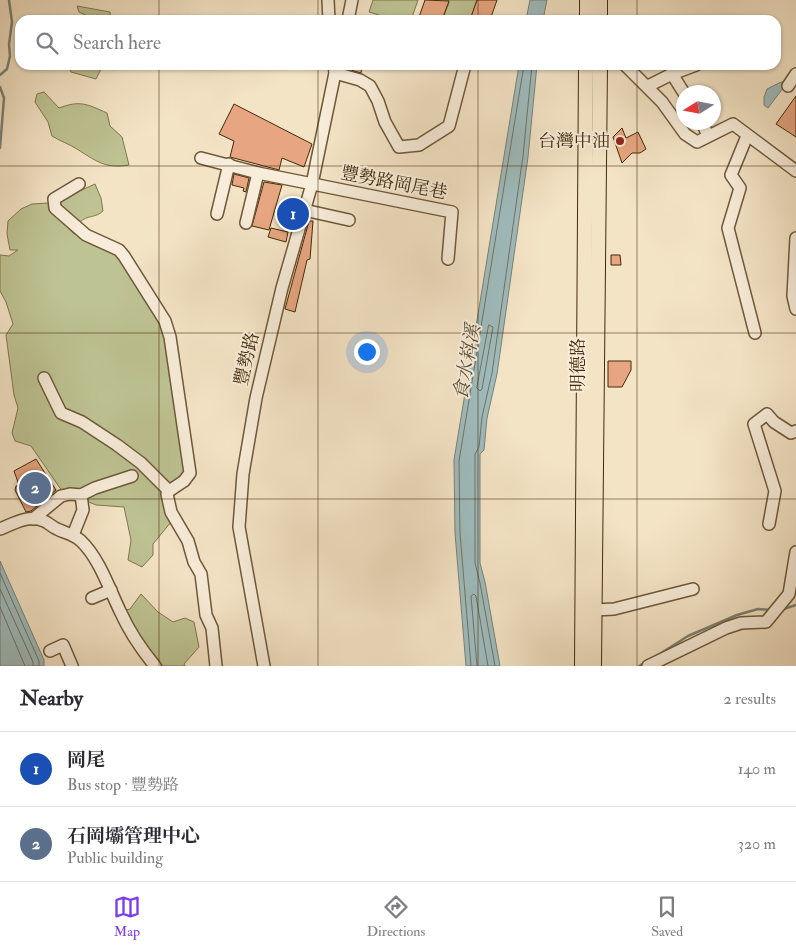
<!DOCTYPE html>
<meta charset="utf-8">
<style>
body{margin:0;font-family:"IM FELL Double Pica","Noto Serif TC",serif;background:#f7f7f7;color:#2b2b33}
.compass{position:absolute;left:676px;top:85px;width:45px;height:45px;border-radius:50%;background:#fff;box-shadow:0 1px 4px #0004;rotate:259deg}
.you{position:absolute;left:366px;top:351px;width:18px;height:18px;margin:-12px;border:4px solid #fff;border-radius:50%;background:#1a73e8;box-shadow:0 0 0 8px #1a73e833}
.badge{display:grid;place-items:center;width:32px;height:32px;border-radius:50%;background:#7c3aed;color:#fff;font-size:16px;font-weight:700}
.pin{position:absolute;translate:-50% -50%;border:2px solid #fff;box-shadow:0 1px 5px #0006}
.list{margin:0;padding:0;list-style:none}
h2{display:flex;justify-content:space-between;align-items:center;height:65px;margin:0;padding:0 20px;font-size:21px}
h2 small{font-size:16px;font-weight:400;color:#7c7c81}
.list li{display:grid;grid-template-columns:32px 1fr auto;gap:15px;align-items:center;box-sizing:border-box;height:75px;padding:0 20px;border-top:1px solid #e1e1e2}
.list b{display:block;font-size:19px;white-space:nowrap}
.list p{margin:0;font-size:16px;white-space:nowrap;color:#7c7c81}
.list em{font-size:16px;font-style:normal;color:#7c7c81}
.icon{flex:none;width:28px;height:28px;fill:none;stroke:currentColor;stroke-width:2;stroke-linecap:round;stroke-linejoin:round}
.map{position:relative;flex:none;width:796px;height:666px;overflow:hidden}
.search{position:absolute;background:#fff;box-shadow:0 1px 4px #0004;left:15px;right:15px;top:15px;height:55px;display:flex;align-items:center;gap:12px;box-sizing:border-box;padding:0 18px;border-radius:15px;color:#7c7c81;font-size:19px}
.sheet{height:215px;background:#fff}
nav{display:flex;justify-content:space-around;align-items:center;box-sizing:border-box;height:70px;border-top:1px solid #e1e1e2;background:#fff;font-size:14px;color:#7c7c81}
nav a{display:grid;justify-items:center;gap:2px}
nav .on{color:#7c3aed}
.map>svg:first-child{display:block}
.green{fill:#bec393;stroke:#80764e}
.water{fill:#9fbcbe;stroke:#7a8276}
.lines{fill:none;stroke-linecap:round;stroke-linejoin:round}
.shore{stroke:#707364;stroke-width:1}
.stream{stroke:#7a8276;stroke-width:2.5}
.building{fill:#e7a681;stroke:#422a09}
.minor-casing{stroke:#6e5838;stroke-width:14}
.major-casing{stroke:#422a09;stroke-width:16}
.minor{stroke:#f8edda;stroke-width:11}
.major{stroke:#f4e4c6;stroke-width:14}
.grid{fill:none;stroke:#422a09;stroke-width:1;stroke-opacity:0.55}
.poi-dot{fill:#8f2418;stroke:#f8edda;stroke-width:2}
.labels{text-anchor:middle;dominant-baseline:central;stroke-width:4;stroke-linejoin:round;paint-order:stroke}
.poi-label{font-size:18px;fill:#422a09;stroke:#f8edda;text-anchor:end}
.street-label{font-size:18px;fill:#422a09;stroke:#f8edda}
.water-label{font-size:19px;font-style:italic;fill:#594e36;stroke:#f8edda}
</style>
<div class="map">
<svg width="796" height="666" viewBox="0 0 796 666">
<rect width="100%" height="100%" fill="#f4e4c6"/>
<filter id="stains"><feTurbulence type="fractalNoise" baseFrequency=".004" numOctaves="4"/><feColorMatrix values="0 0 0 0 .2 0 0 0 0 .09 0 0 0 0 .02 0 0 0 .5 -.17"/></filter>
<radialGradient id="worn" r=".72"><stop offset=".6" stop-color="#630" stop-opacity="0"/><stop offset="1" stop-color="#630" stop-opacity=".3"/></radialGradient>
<g class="green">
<polygon points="373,0 418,0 411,20 395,20 369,12"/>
<polygon points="444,0 477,0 470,20 442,20 449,3 448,0"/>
<polygon points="77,6 110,12 111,20 96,20 79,12"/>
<polygon points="67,65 103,65 96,79 71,72"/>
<path d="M44,92L59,108C80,100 87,104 107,113L110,126L122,137L129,165C105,169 96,161 77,149C69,144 60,141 52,136L48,122L35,102L37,94Z"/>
<path d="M95,184L101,198L103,211C96,218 87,215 80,222L65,218L55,205L75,193Z"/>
<polygon points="48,203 73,233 94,244 107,247 125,260 164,331 186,471 181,479 172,483 171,522 153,544 153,555 142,567 128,560 131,540 124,507 96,505 62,491 31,446 15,441 12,433 18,408 14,395 6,335 13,324 6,302 0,291 0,255 9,256 18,250 10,250 7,234 8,221 21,209 32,204"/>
<polygon points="141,594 158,612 173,622 185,618 194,622 199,647 184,664 185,666 163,666 132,627 126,610 130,609"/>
</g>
<g class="water">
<polygon points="530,0 547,0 543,20 526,20"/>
<polygon points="519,65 537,65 528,157 497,374 487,418 484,450 480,454 480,563 485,582 500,666 466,666 455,533 454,460"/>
<polygon points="785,81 787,83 768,108 764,105 764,97 767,89 779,83"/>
<polygon points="0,561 44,660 44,666 0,666"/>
</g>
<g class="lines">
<g class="shore">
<polygon points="489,325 493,327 482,389 480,391 477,388"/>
<polyline points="0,573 39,661 39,666"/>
<polyline points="0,589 33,662 33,666"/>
<polyline points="0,607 25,666"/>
<polyline points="471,666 460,533 459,461 524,65"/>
<polyline points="477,666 471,596 474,594 476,596 488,666"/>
<polyline points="495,666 480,583 475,563 475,454 479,447 482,417 492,373 523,156 532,65"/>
</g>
<g class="stream">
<polyline points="0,75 7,69 10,56 9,44 12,22 9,0"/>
<polyline points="0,87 4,98 0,148"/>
<polyline points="781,610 796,605"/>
<polyline points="655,657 688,636 737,615 758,609 771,610"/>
<polyline points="639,666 646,662"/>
</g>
</g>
<g class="building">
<polygon points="425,0 449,1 442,20 418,20"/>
<polygon points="477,0 497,0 490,20 470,20"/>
<polygon points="352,65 362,65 361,73 351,70"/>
<polygon points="796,96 796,137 776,124"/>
<polygon points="234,104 312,144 304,167 282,158 279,170 230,157 234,141 219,134"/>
<polygon points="622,128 626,138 638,132 646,149 640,153 632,153 622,163 613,137"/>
<polygon points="234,174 249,178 246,192 243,191 244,188 232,185"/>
<polygon points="264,182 282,185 269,230 252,226"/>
<polygon points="309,221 313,221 310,259 307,260 295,312 285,309"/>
<polygon points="271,228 288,232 286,242 268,237"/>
<polygon points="611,255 620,255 621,265 611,265"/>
<polygon points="608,361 631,361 631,370 622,387 608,387"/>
<polygon points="36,459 56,490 31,511 26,512 15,490 16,486 19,485 14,471"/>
</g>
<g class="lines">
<defs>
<g id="minor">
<polyline points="328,0 329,20"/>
<polyline points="348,20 352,0"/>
<polyline points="625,65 662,102 685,134 697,142 733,124 796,171"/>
<polyline points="335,73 360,80 370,86 378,101 385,122 399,147 419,145 449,126 465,65"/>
<polyline points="672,74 684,93"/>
<polyline points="648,86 672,74 696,65"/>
<polyline points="788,86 796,74"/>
<polyline points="702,122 708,136"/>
<polyline points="747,136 731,175 740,188 728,228 755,333"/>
<polyline points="201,158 258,173 452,212 448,259"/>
<polyline points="79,184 54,199 55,208 86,235 119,250 124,256 165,321 170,337 190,473 184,481 169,491 167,494 171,512 188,541 194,562 201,574 206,615 212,628 216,666"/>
<polyline points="304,210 349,220"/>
<polyline points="217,214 229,164"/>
<polyline points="246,223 258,173"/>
<polyline points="796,238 793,296 796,309"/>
<polyline points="44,378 61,413 82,422 117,445 141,463 169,491"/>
<polyline points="81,495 95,488 132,476"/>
<polyline points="33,519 61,496 70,494 81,495 83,510 73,535"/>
<polyline points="769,524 775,491 754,424 767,414 774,422 791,433 796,431"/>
<path d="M0,529C13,524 29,514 44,521C49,523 52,527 57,529C65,533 74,534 81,541C99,558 109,588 120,611C129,631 141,649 155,666"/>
<polyline points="92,598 111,590"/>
<polyline points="595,610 614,609 693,589"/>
<polyline points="50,651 63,645 72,666"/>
<polyline points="264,666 239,527 243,474 256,398 282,288 312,184 335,73 334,65"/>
<polyline points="648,666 726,628 741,623 766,622 789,594 796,552"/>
</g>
<g id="major">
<polyline points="600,0 600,20"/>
<polyline points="587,20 587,0"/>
<polyline points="582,666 586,65"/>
<polyline points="594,666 600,65"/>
</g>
</defs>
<use href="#minor" class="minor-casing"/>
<use href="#major" class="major-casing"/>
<use href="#minor" class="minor"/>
<use href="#major" class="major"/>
</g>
<path class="grid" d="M159,0V20M318,0V20M478,0V20M637,0V20M159,65V666M318,65V666M478,65V666M637,65V666M0,166H796M0,333H796M0,499H796"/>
<circle class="poi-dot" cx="620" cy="141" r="5"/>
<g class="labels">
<g class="poi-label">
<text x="610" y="141">台灣中油</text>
</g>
<g class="street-label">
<text transform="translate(394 183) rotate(11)">豐勢路岡尾巷</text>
<text transform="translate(247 359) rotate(-77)">豐勢路</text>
<text transform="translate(578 365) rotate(-90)">明德路</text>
</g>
<g class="water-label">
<text transform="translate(467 362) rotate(-80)">食水嵙溪</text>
</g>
</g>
<rect width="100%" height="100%" filter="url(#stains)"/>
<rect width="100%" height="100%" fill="url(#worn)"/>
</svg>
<svg class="compass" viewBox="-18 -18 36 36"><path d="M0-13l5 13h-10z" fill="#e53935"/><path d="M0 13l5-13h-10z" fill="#7c7c81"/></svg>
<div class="you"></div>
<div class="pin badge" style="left:293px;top:214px;background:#1a4fb4">1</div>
<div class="pin badge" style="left:35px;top:488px;background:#5c6f8a">2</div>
<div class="search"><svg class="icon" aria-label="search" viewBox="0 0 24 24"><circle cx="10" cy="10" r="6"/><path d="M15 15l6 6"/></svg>Search here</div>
</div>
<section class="sheet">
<h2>Nearby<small>2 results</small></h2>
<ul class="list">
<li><span class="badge" style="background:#1a4fb4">1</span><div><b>岡尾</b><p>Bus stop · 豐勢路</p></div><em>140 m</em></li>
<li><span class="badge" style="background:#5c6f8a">2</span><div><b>石岡壩管理中心</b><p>Public building</p></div><em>320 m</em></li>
</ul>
</section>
<nav>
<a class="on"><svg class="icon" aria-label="map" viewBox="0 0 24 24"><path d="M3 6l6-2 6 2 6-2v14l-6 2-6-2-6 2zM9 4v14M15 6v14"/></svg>Map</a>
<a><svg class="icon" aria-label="directions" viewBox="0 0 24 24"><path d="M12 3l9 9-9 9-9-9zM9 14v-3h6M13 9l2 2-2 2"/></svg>Directions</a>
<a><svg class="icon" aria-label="saved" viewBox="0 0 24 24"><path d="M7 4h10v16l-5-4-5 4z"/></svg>Saved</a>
</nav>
